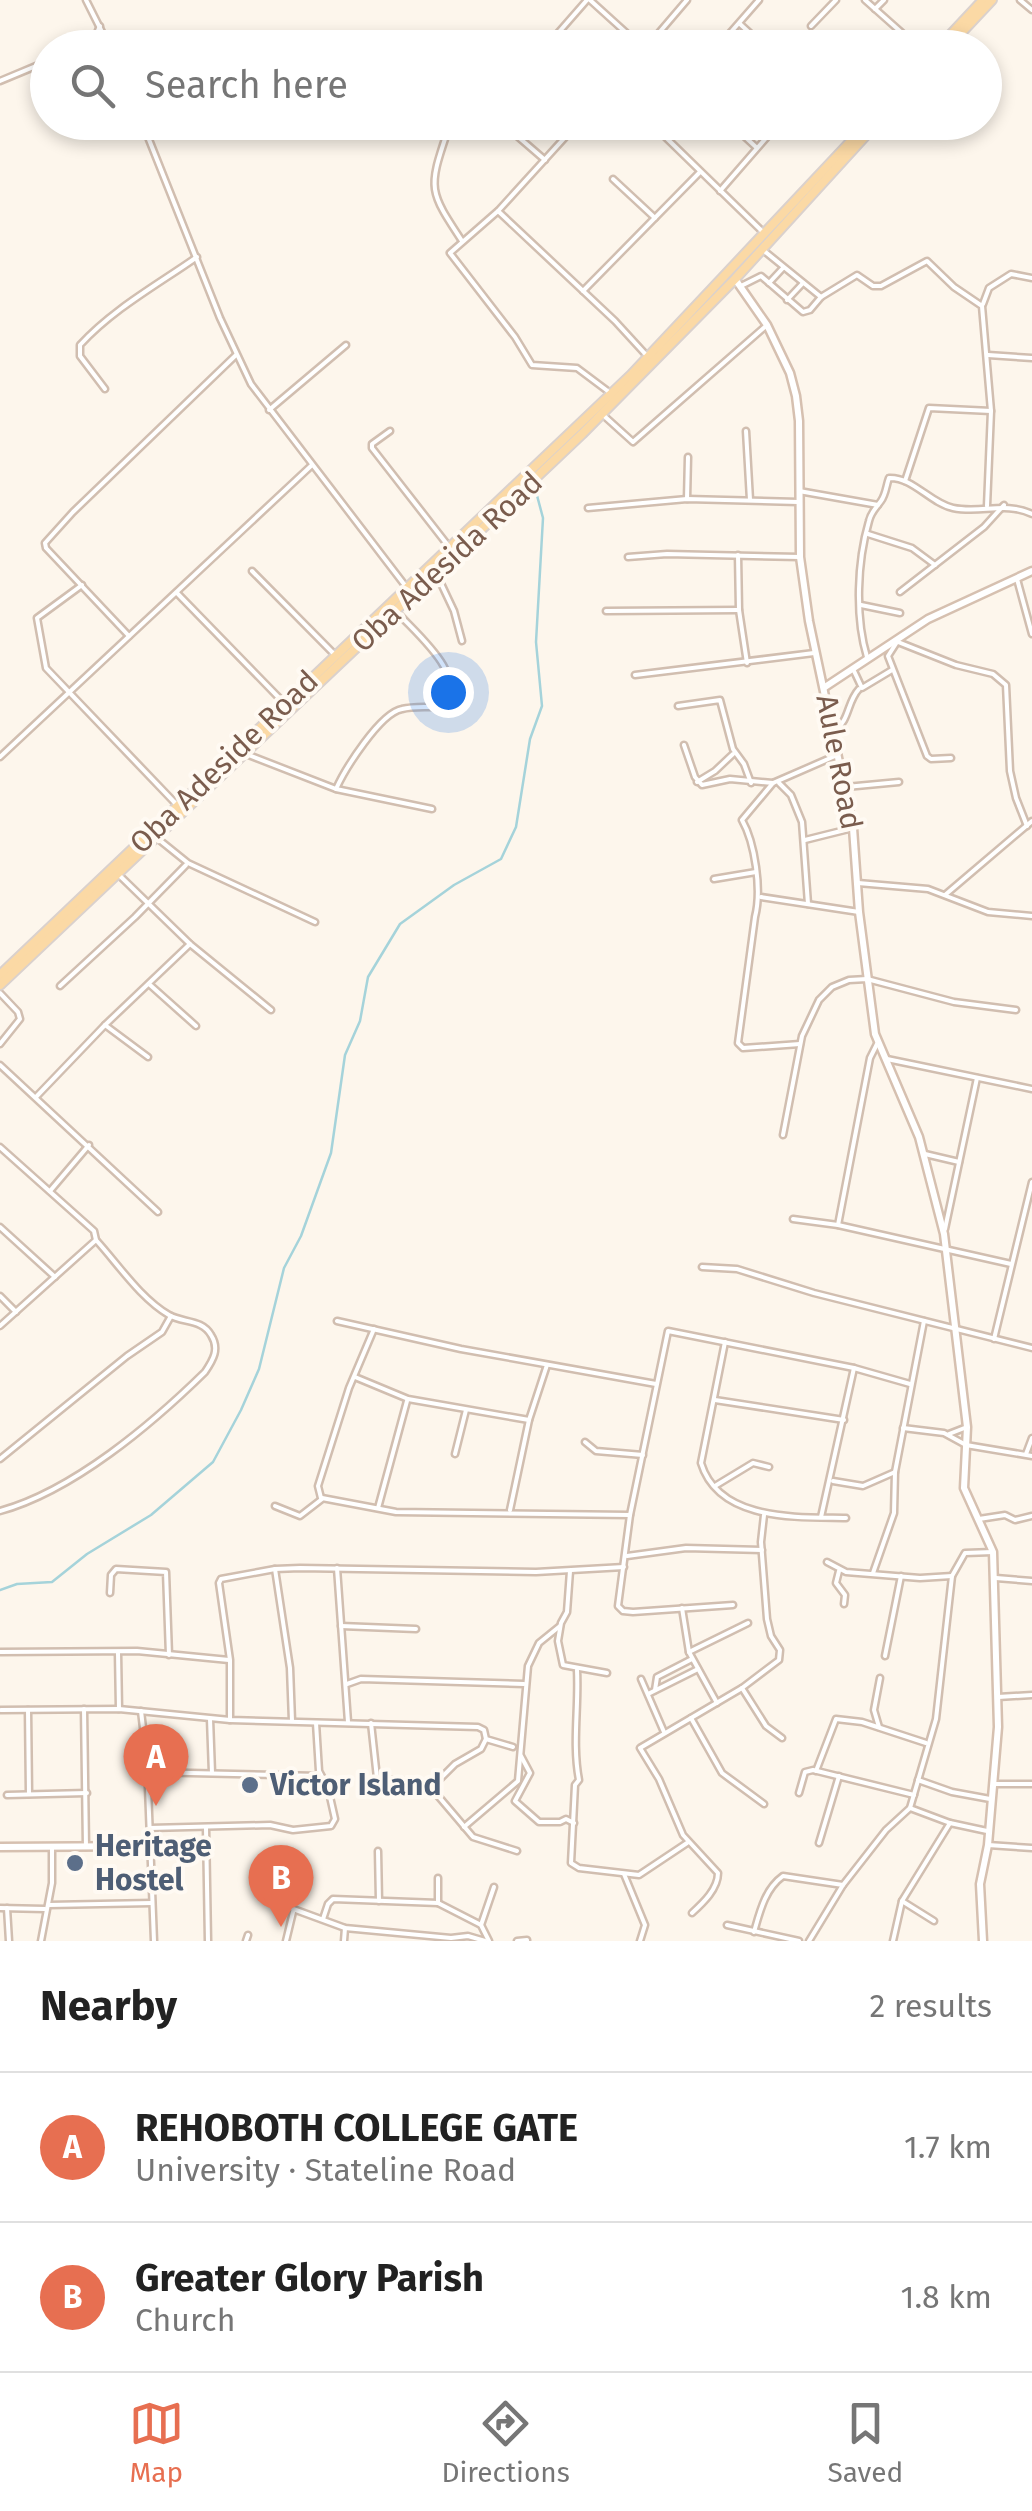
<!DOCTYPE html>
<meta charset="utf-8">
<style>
body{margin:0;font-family:"Fira Sans",sans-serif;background:#f2f2f2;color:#222}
.you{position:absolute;left:448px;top:692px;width:35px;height:35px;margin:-25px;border:8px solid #fff;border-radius:50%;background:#1a73e8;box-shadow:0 0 0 15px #1a73e833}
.badge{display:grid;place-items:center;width:65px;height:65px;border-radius:50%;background:#e76f51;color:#fff;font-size:32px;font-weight:700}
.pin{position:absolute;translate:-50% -82px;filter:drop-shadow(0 2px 5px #0008)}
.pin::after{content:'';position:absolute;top:52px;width:35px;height:30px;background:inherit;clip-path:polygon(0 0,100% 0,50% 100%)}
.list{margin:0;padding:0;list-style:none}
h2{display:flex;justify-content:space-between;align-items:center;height:130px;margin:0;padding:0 40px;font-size:42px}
h2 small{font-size:32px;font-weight:400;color:#767676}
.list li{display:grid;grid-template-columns:65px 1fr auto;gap:30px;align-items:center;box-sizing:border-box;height:150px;padding:0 40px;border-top:2px solid #e0e0e0}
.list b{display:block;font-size:38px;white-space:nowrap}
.list p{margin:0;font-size:32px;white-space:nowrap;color:#767676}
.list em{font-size:32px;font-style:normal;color:#767676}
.icon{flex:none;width:55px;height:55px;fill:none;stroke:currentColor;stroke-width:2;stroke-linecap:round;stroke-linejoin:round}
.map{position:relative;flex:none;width:1032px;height:1941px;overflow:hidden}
.search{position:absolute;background:#fff;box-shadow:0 5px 15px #0003;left:30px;right:30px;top:30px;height:110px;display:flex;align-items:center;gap:25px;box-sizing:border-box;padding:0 35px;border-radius:55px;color:#767676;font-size:38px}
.sheet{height:430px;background:#fff}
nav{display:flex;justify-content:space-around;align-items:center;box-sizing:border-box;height:140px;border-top:2px solid #e0e0e0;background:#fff;font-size:28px;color:#767676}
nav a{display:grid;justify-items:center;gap:5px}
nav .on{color:#e76f51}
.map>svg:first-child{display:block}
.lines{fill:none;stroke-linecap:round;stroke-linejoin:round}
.stream{stroke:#a5d3da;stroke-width:2.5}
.street-casing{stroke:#d1beb0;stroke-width:9}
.secondary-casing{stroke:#d6c0b0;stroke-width:11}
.primary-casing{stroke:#dad1cd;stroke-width:12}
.street{stroke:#fff;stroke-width:4}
.secondary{stroke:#fff;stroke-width:6}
.primary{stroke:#fbd9a5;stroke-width:8}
.service-dot{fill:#5c6f8a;stroke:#fffaf3;stroke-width:4}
.labels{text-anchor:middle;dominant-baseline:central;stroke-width:8;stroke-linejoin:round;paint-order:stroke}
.street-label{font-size:30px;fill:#7a5c4d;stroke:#fffaf3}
.service-label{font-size:30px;font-weight:bold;fill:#4e5e75;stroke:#fffaf3;text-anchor:start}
</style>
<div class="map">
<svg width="1032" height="1941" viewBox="0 0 1032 1941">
<rect width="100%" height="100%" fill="#fdf6ec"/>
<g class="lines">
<polyline class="stream" points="0,1590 17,1584 52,1582 87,1554 151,1515 213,1462 241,1410 259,1369 284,1268 301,1236 331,1153 345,1055 360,1021 368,977 400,924 454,885 501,859 516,827 530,739 542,706 536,642 543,518 535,488"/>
<defs>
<g id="street">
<polyline points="86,0 110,48"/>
<polyline points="590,0 643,48"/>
<polyline points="865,0 919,48"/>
<polyline points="1020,0 1032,10"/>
<polyline points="875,9 884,0"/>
<polyline points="740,24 766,48"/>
<polyline points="811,26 836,0"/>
<polyline points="78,48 96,35 100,26"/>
<polyline points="545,48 587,0"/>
<polyline points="646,48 687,0"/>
<polyline points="717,48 759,0"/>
<polyline points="0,81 48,61"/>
<polyline points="142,122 220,318 251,384 407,588"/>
<path d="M429,122L447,133C428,189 429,191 462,241"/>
<polyline points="501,122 545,160"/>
<polyline points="579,122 498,211 450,253 515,337 532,365 577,368 609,392"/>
<polyline points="650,122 765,234"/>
<polyline points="729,122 757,148"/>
<polyline points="850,122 860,132"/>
<polyline points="613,179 655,218"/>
<polyline points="720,191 780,122"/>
<polyline points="498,211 615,321 648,357"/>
<polyline points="763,250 821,297 857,275 873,286 881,286 927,261 954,287 982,306 991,411 987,506"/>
<polyline points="769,283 783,268"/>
<polyline points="741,286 761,276 803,312 810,310 821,297"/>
<polyline points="583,291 700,172"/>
<polyline points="787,300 803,283"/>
<polyline points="983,304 989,288 1011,274 1032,278"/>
<polyline points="988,355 1032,358"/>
<path d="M105,389L80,356V345C113,309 157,285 197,257"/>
<polyline points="269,410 346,345"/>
<polyline points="602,414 633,442 767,325"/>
<polyline points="390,431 372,444 372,448 450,548"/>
<polyline points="746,431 750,500"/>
<polyline points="905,481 929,408 991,411"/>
<polyline points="799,491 878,505"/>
<polyline points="687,499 688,457"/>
<polyline points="588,508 687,499 798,502"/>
<polyline points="868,534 912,548 935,565"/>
<polyline points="738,555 739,610 747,663"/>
<polyline points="628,557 667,554 800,557"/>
<polyline points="252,571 336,656"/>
<polyline points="437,575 454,611 462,641"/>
<polyline points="1017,579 1032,634"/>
<polyline points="82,585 37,618 46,668 176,804"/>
<polyline points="900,592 984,527 1004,505"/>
<polyline points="177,593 285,704"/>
<polyline points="861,605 900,613"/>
<polyline points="606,611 739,610"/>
<polyline points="129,636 46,548 45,543 73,512 236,355"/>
<polyline points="897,642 888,656 927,756 931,759 951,758"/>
<polyline points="898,642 956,665 993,674 1006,685 1010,771 1016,798 1027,826"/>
<path d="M867,657C855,617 857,562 869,521C871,512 876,508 881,501C886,494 886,486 889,478C913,477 930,503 953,508C981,514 1005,501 1032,514"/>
<polyline points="854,671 862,688 892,670"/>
<polyline points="635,675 814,653"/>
<polyline points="678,706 720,700 733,749 744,764 751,783"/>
<path d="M835,731C850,719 847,702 859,689"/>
<polyline points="684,745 695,777 702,785 730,779 773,783 835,756"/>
<polyline points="246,754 336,789 432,809"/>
<polyline points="0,757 312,465"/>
<polyline points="697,782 715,771 733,754"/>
<path d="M773,783L742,820C755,843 762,890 755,917L738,1043L743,1048L800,1044"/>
<polyline points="779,783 791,795 802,822 808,904"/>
<polyline points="846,787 899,782"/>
<path d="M336,789C345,769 380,713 402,709C415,706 429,708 442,706C471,677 415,633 396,611"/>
<polyline points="157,838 188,863 315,922"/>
<polyline points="805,840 853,828"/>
<polyline points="118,874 190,944 271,1010"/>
<polyline points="714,879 756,872"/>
<polyline points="858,883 928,889 988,912 1032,916"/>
<polyline points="945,895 1032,821"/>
<polyline points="761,897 859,912"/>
<polyline points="149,984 196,1026"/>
<polyline points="60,986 135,917 186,865"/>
<polyline points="0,993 18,1012 20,1019 0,1044"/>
<polyline points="105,1025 148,1057"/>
<polyline points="887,1059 1032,1089"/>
<polyline points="0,1065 158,1212"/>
<polyline points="36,1097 105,1025 190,944"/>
<polyline points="783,1135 802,1036 819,1000 832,987 849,980 867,979 954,1002 1016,1010"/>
<path d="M0,1147L94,1231L96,1240C118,1264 140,1298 169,1315C183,1323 202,1319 211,1335C220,1349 213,1360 205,1372C152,1424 73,1491 0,1511"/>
<polyline points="925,1154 959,1162"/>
<polyline points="50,1191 89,1145"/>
<polyline points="793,1219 838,1225 1011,1264"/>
<polyline points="838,1225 870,1058 877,1044"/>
<polyline points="0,1227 55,1277"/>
<polyline points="945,1229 977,1078"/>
<polyline points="702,1267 737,1269 814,1293 1032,1348"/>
<polyline points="0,1296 16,1312"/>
<polyline points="337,1321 461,1349 656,1384"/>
<polyline points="0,1326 96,1240"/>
<polyline points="994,1339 1032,1182"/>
<path d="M725,1342L701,1463C719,1522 799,1517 846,1518"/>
<polyline points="355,1377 408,1399 529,1420"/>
<polyline points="715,1400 844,1420"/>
<polyline points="903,1428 944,1433 966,1445 1032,1456"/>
<polyline points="949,1434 967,1427"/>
<polyline points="585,1442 596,1451 643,1455"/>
<polyline points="455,1454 466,1410"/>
<polyline points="1026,1454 1032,1438"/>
<polyline points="0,1459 127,1356 162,1332 171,1316"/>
<polyline points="833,1481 863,1486 895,1472"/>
<polyline points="715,1486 753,1463 769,1467"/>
<polyline points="321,1498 318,1486 349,1388 374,1329"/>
<polyline points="322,1498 396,1512 630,1515"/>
<polyline points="275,1506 300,1516 322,1499"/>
<polyline points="378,1508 407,1401"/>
<polyline points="510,1510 529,1420 547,1365"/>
<polyline points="821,1517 854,1368"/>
<polyline points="979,1519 1005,1515 1015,1520 1032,1516"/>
<polyline points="627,1556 686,1548 762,1550"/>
<polyline points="827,1562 846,1572 920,1578 952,1576"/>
<polyline points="337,1568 348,1722"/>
<polyline points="275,1569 290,1668 292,1721"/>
<polyline points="570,1571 567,1612 561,1623 558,1641 563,1665 607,1673"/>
<polyline points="839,1571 836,1583 845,1595 844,1604"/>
<polyline points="873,1573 894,1513 895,1472 924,1321"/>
<polyline points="996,1578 1032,1581"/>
<polyline points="110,1593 111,1575 116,1569 166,1572 169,1655"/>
<polyline points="733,1605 633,1612 623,1611 618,1606 630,1515 668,1331 854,1368 910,1384"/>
<polyline points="682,1608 689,1652 717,1703"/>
<polyline points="341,1626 416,1629"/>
<polyline points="0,1652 137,1651 229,1660"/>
<polyline points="689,1652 748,1623"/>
<polyline points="118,1653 119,1709"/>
<polyline points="885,1656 901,1576"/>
<path d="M577,1670C579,1707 572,1743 579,1780L575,1785L571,1863L579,1868L639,1875L687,1843"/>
<polyline points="641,1679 664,1732"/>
<polyline points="347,1684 361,1679 524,1684"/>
<polyline points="742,1688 766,1726 782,1738"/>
<polyline points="655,1690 657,1677 692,1659"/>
<polyline points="648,1694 698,1669"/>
<polyline points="998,1697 1032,1695"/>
<polyline points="84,1709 86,1847"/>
<polyline points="1,1710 119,1709 230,1720 478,1727 484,1730 486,1739 513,1747"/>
<polyline points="28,1710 29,1794"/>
<polyline points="141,1711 147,1762 154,1941"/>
<polyline points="691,1718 722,1773 764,1804"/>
<polyline points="210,1719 212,1773"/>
<polyline points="230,1720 230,1660 219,1583 221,1579 275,1569 300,1568 536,1572 624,1567"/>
<polyline points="371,1723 377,1778 428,1784 473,1837 517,1851"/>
<polyline points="879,1727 874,1710 880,1678"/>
<polyline points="521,1756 530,1773 515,1801 539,1822 560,1822 566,1819 574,1823"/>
<polyline points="816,1771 836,1719 862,1722 926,1743"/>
<polyline points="147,1772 320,1776"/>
<polyline points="918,1780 952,1792 990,1799"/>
<polyline points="994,1784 1032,1784"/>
<polyline points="433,1786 455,1764 481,1749 486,1739"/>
<polyline points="799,1793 805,1772 813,1770 914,1795"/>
<polyline points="7,1795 87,1793"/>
<polyline points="910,1808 950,1823 987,1831"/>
<polyline points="464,1827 518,1781 528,1666 539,1643 560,1626"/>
<polyline points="150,1828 270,1825 293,1830 331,1826 335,1819 328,1788 319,1771 316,1723"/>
<polyline points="206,1828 208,1941"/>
<polyline points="819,1843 839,1776"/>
<polyline points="988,1845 1032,1848"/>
<polyline points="378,1851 379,1901"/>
<polyline points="624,1874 645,1925 640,1941"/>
<polyline points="266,1899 345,1928 451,1938 468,1936 485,1941"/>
<polyline points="902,1901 934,1921"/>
<polyline points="276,1903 282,1869"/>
<polyline points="438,1903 438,1878"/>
<polyline points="49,1905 152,1903"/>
<polyline points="0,1908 45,1909"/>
<polyline points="7,1908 9,1941"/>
<path d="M692,1913C703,1903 718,1889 718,1873L683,1835L659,1779L640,1748L742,1688L779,1660L780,1650L771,1636L767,1619L761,1542L764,1515"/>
<polyline points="323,1919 328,1904 333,1899 438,1903 481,1925 489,1941"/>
<polyline points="481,1925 494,1887"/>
<polyline points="727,1925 799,1941"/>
<path d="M754,1932C760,1911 765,1889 783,1876L843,1885"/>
<polyline points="41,1941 52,1883 52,1847"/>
<polyline points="246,1941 248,1935"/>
<polyline points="286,1941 293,1912"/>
<polyline points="344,1941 345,1928"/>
<polyline points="517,1941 527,1940"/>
<polyline points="809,1941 843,1885 886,1830 910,1808 936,1719 952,1576 965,1553 993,1552"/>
<polyline points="893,1941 902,1901 950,1823"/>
</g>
<g id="secondary">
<polyline points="735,279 767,325 790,373 796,396 799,421 800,557 809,621 853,828 859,912 875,1034 919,1137 944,1234 967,1427 964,1488 993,1552 998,1727 988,1845 980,1884 983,1941"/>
<polyline points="825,687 928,619 1032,571"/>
<polyline points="0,1847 150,1846"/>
</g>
<g id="primary">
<polyline points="938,48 983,0"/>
<polyline points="947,48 992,0"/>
<polyline points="0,975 631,375 869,122"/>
<polyline points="0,985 582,434 735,279 878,122"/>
</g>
</defs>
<use href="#street" class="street-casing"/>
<use href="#secondary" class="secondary-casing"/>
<use href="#primary" class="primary-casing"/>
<use href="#street" class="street"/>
<use href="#secondary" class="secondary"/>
<use href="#primary" class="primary"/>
</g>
<g class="service-dot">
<circle cx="250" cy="1785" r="10"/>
<circle cx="75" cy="1863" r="10"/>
</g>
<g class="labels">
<g class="street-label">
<text transform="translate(447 562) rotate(-43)">Oba Adesida Road</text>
<text transform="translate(224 762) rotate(-44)">Oba Adeside Road</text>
<text transform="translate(839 762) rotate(79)">Aule Road</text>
</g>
<g class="service-label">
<text x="270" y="1785">Victor Island</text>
<text x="95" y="1846">Heritage<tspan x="95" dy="34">Hostel</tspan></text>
</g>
</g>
</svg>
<div class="you"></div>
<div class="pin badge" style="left:156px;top:1806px">A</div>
<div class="pin badge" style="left:281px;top:1927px">B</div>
<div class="search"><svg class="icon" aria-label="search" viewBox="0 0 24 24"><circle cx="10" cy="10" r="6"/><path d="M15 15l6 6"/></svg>Search here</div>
</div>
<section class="sheet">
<h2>Nearby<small>2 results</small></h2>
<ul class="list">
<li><span class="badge">A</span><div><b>REHOBOTH COLLEGE GATE</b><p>University · Stateline Road</p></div><em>1.7 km</em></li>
<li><span class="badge">B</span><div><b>Greater Glory Parish</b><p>Church</p></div><em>1.8 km</em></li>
</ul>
</section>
<nav>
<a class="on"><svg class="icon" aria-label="map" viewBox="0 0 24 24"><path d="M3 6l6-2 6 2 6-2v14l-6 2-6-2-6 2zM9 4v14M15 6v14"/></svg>Map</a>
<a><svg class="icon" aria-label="directions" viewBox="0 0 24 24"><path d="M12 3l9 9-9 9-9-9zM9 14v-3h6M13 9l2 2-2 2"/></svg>Directions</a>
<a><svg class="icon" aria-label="saved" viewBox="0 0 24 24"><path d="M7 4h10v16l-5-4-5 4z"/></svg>Saved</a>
</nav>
